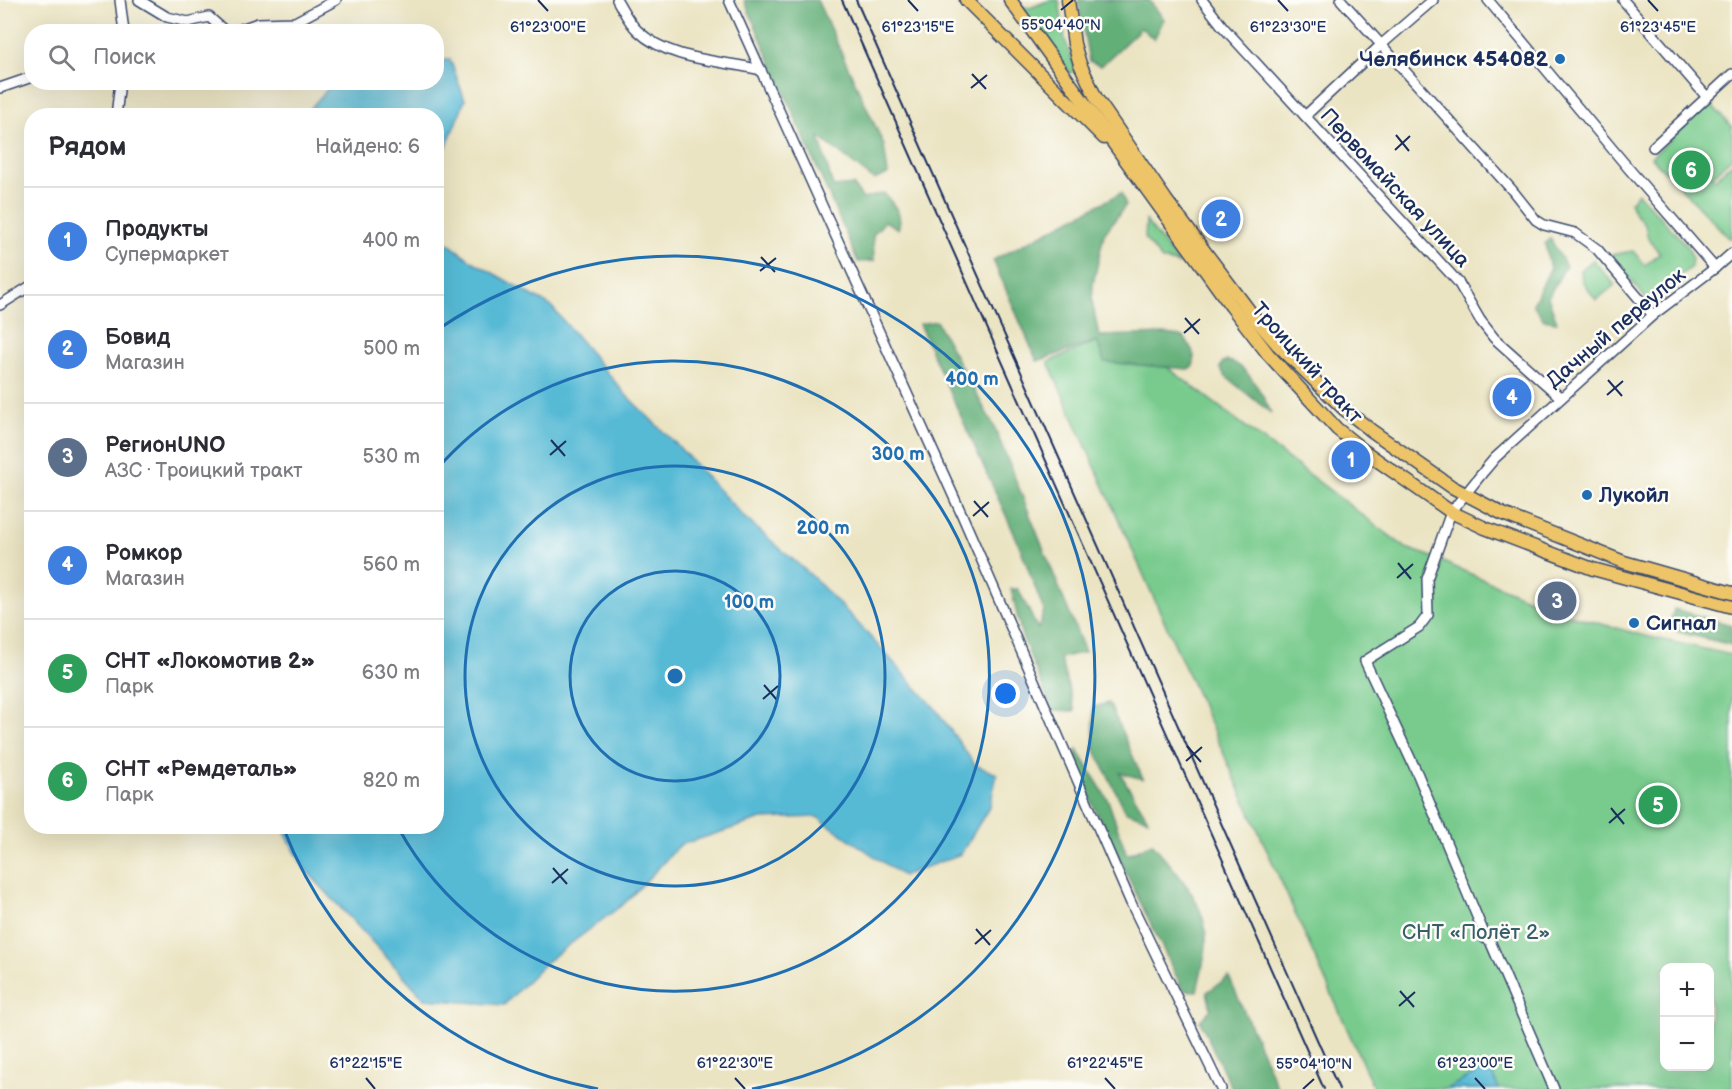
<!DOCTYPE html>
<html lang="ru">
<meta charset="utf-8">
<style>
body{margin:0;font-family:"Balsamiq Sans",sans-serif;background:#f7f7f7;color:#2b2b33}
.controls{position:absolute;right:18px;bottom:18px;display:grid;overflow:hidden;border-radius:12px;box-shadow:0 6px 24px #0002}
.controls button{width:54px;height:54px;display:grid;place-items:center;padding:0;border:0;border-bottom:2px solid #e1e1e2;background:#fff;color:#2b2b33;font:30px sans-serif}
.you{position:absolute;left:1006px;top:694px;width:21px;height:21px;margin:-15px;border:4px solid #fff;border-radius:50%;background:#1a73e8;box-shadow:0 0 0 9px #1a73e833}
.badge{display:grid;place-items:center;width:39px;height:39px;border-radius:50%;background:#111827;color:#fff;font-size:20px;font-weight:700}
.pin{position:absolute;translate:-50% -50%;border:3px solid #fff;box-shadow:0 2px 6px #0006}
.list{margin:0;padding:0;list-style:none}
h2{display:flex;justify-content:space-between;align-items:center;height:78px;margin:0;padding:0 24px;font-size:26px}
h2 small{font-size:20px;font-weight:400;color:#7c7c81}
.list li{display:grid;grid-template-columns:39px 1fr auto;gap:18px;align-items:center;box-sizing:border-box;height:108px;padding:0 24px;border-top:2px solid #e1e1e2}
.list b{display:block;font-size:22px;white-space:nowrap}
.list p{margin:0;font-size:20px;white-space:nowrap;color:#7c7c81}
.list em{font-size:20px;font-style:normal;color:#7c7c81}
.icon{flex:none;width:33px;height:33px;fill:none;stroke:currentColor;stroke-width:2;stroke-linecap:round;stroke-linejoin:round}
.map{position:relative;flex:none;width:1732px;height:1089px;overflow:hidden}
.search{position:absolute;background:#fff;box-shadow:0 6px 24px #0002;left:24px;top:24px;width:420px;height:66px;display:flex;align-items:center;gap:15px;box-sizing:border-box;padding:0 21px;border-radius:24px;color:#7c7c81;font-size:22px}
.panel{position:absolute;background:#fff;box-shadow:0 6px 24px #0002;left:24px;top:108px;width:420px;height:726px;border-radius:24px}
.map>svg:first-child{display:block}
.green{fill:#78cb8d;stroke:#4a7d76;stroke-width:1.5;fill-rule:evenodd}
.forest{fill:#62af78;stroke:#3e6f6b;stroke-width:1.5}
.water{fill:#56bad5;stroke:#38749a;stroke-width:1.5}
.lines{fill:none;stroke-linecap:round;stroke-linejoin:round}
.minor-casing{stroke:#3a4a6d;stroke-width:12}
.major-casing{stroke:#3a4a6d;stroke-width:15}
.minor{stroke:#fff;stroke-width:9}
.major{stroke:#eec469;stroke-width:12}
.rail{stroke:#1b2f5e;stroke-width:2}
.ticks{fill:none;stroke:#1b2f5e;stroke-width:2}
.ring{fill:none;stroke:#1f6fb2;stroke-width:3}
.poi-dot{fill:#1f6fb2;stroke:#fdfcf7;stroke-width:2}
.labels{text-anchor:middle;dominant-baseline:central;stroke-width:5;stroke-linejoin:round;paint-order:stroke}
.poi-label{font-size:21px;font-weight:bold;fill:#1b2f5e;stroke:#fdfcf7;text-anchor:start}
.street-label{font-size:21px;fill:#1b2f5e;stroke:#fdfcf7}
.park-label{font-size:21px;fill:#375e6c;stroke:#fdfcf7}
.ticks-label{font-size:15px;text-anchor:middle;fill:#1b2f5e;stroke:#fdfcf7;stroke-width:5;stroke-linejoin:round;paint-order:stroke}
.centre{fill:#1f6fb2;stroke:#fdfcf7;stroke-width:3}
.ring-label{font-size:18px;text-anchor:middle;font-weight:bold;fill:#1f6fb2;stroke:#fdfcf7;stroke-width:5;stroke-linejoin:round;paint-order:stroke}
</style>
<div class="map">
<svg width="1732" height="1089" viewBox="0 0 1732 1089">
<rect width="100%" height="100%" fill="#fdfcf7"/>
<filter id="ink" filterUnits="userSpaceOnUse"><feTurbulence type="fractalNoise" baseFrequency=".0167" numOctaves="2"/><feDisplacementMap in="SourceGraphic" scale="12" xChannelSelector="R" yChannelSelector="G"/><feConvolveMatrix kernelMatrix="1 2 1 2 8 2 1 2 1" color-interpolation-filters="sRGB"/></filter>
<filter id="wash" filterUnits="userSpaceOnUse"><feTurbulence type="fractalNoise" baseFrequency=".008" numOctaves="4" result="noise"/><feDisplacementMap in="SourceGraphic" scale="24" xChannelSelector="R" yChannelSelector="G"/><feGaussianBlur stdDeviation="1.35" result="paint"/><feColorMatrix in="noise" values="0 0 0 0 0 0 0 0 0 0 0 0 0 0 0 0 0 1.4 0 .05"/><feComposite in="paint" operator="in"/></filter>
<g filter="url(#wash)">
<rect width="100%" height="100%" fill="#ebe4c3"/>
<g class="green">
<polygon points="1050,0 1059,0 1065,40 1076,70 1070,73 1019,6 1030,8"/>
<polygon points="1710,103 1732,127 1732,157 1712,177 1715,179 1732,163 1732,236 1730,239 1651,157"/>
<polygon points="1638,193 1688,247 1692,257 1691,267 1648,301 1610,255 1633,251 1645,265 1660,253 1648,239 1645,224 1634,212 1630,202"/>
<polygon points="1146,221 1179,264 1162,260 1145,239"/>
<polygon points="1593,260 1615,285 1596,300 1582,281 1581,270"/>
<path d="M1100,340L1164,365L1406,548L1427,555L1559,612L1645,636L1732,655V1089H1374L1048,362ZM1664,968H1710V1066H1664Z"/>
</g>
<g class="forest">
<path d="M744,0H817L884,145L888,174L874,180L819,137L833,187L853,185L863,199L884,193C893,205 904,213 898,229L885,221L873,235L874,261L858,262Z"/>
<polygon points="1078,0 1149,0 1164,19 1154,39 1141,28 1101,66 1089,61"/>
<path d="M1121,193L1126,205L1104,234L1093,284L1092,301L1099,336L1167,334L1184,337C1190,347 1197,354 1193,366L1188,369L1104,362L1097,341L1037,361L993,260Z"/>
<polygon points="1550,238 1566,266 1548,297 1557,322 1544,320 1533,304 1550,269 1545,244"/>
<polygon points="936,321 994,426 1085,652 1060,658 1075,711 1052,710 1022,636 1011,589 1018,589 1038,629 1044,611 1018,542 919,324"/>
<path d="M1227,361C1246,362 1264,397 1271,413L1225,376L1220,368L1223,362Z"/>
<polygon points="1674,609 1732,625 1732,645 1678,632 1670,623"/>
<polygon points="1109,703 1143,779 1120,773 1148,819 1126,812 1094,748 1093,707"/>
<path d="M1077,749L1108,800L1127,855L1152,843C1176,872 1209,904 1206,945C1205,960 1200,976 1197,991L1183,990L1074,766Z"/>
<polygon points="1229,977 1278,1089 1232,1089 1200,1021 1211,1009 1207,992"/>
</g>
<g class="water">
<polygon points="450,59 465,100 437,170 436,116 304,115 333,83 436,82 437,62"/>
<polygon points="437,235 472,261 551,306 627,396 678,446 744,517 813,577 854,619 935,708 975,765 997,774 990,806 961,854 903,876 817,817 762,819 680,845 626,902 545,963 504,1005 425,999 304,868 282,827 436,826"/>
<polygon points="1479,1072 1491,1072 1499,1089 1446,1089"/>
</g>
</g>
<g filter="url(#ink)">
<g class="lines">
<defs>
<g id="minor">
<polyline points="120,0 124,32"/>
<polyline points="139,0 167,17 188,22 209,17 226,32"/>
<path d="M617,0C623,10 629,23 638,31C670,61 720,60 761,70"/>
<polyline points="729,0 962,515 1131,903 1221,1089"/>
<polyline points="1202,0 1223,27 1458,282 1480,320 1494,338 1561,398"/>
<polyline points="1341,0 1512,190 1536,220 1544,225 1575,233 1597,249 1653,315"/>
<polyline points="1488,0 1629,169 1715,268"/>
<polyline points="1623,0 1706,96"/>
<polyline points="233,32 258,23 295,22 336,0"/>
<polyline points="0,88 32,77"/>
<polyline points="116,116 120,82"/>
<polyline points="1305,116 1382,44 1433,0"/>
<polyline points="1653,147 1732,74"/>
<polyline points="0,305 32,285"/>
<polyline points="1554,1089 1490,941 1484,938 1483,931 1418,775 1365,661 1419,627 1428,615 1427,579 1451,512 1484,471 1495,458 1653,315 1715,268 1732,253"/>
</g>
<g id="major">
<polyline points="966,0 1104,138"/>
<polyline points="1010,0 1231,306 1268,354 1337,429 1364,451 1451,512 1485,528 1593,569 1732,607"/>
<polyline points="1068,0 1074,44 1080,64 1096,98 1166,200 1254,317 1278,345 1344,409 1372,431 1452,487 1503,514 1624,562 1732,593"/>
</g>
</defs>
<use href="#minor" class="minor-casing"/>
<use href="#major" class="major-casing"/>
<use href="#minor" class="minor"/>
<use href="#major" class="major"/>
<g class="rail">
<polyline points="842,0 1324,1089"/>
<polyline points="856,0 1339,1089"/>
</g>
</g>
</g>
<path class="ticks" d="M538,0L548,11M908,0L918,11M1278,0L1288,11M1648,0L1658,11M1061,10L1073,0M972,74L986,89M971,88L987,75M1396,135L1409,151M1395,150L1410,136M761,257L775,272M760,271L776,258M1185,318L1199,334M1184,333L1200,319M1608,380L1622,396M1607,395L1623,381M551,440L565,456M550,455L566,441M974,501L988,517M973,516L989,502M1398,563L1411,579M1397,578L1413,564M764,685L777,700M763,699L778,686M1187,746L1201,762M1186,761L1202,747M1611,808L1624,824M1609,823L1625,809M553,868L567,884M552,883L568,869M976,929L990,945M975,944L991,930M1400,991L1414,1007M1399,1006L1415,992M366,1078L375,1089M735,1078L745,1089M1105,1078L1115,1089M1475,1078L1485,1089M1303,1089L1314,1079"/>
<g class="ring">
<circle cx="675" cy="676" r="105"/>
<circle cx="675" cy="676" r="210"/>
<path d="M437 469A315 315 0 1 1 399 829"/>
<path d="M598 1089A420 420 0 0 1 283 827M437 330A420 420 0 1 1 752 1089"/>
</g>
<g class="poi-dot">
<circle cx="1560" cy="59" r="6"/>
<circle cx="1587" cy="495" r="6"/>
<circle cx="1634" cy="623" r="6"/>
</g>
<g class="labels">
<g class="poi-label">
<text x="1548" y="59" text-anchor="end">Челябинск 454082</text>
<text x="1599" y="495">Лукойл</text>
<text x="1646" y="623">Сигнал</text>
</g>
<g class="street-label">
<text transform="translate(1395 188) rotate(47)">Первомайская улица</text>
<text transform="translate(1616 328) rotate(-40)">Дачный переулок</text>
<text transform="translate(1307 363) rotate(48)">Троицкий тракт</text>
</g>
<g class="park-label">
<text x="1476" y="932">СНТ «Полёт 2»</text>
</g>
</g>
<g class="ticks-label">
<text x="1061" y="30">55°04'40"N</text>
<text x="918" y="32">61°23'15"E</text>
<text x="1658" y="32">61°23'45"E</text>
<text x="548" y="32">61°23'00"E</text>
<text x="1288" y="32">61°23'30"E</text>
<text x="366" y="1068">61°22'15"E</text>
<text x="735" y="1068">61°22'30"E</text>
<text x="1105" y="1068">61°22'45"E</text>
<text x="1475" y="1068">61°23'00"E</text>
<text x="1314" y="1069">55°04'10"N</text>
</g>
<circle cx="675" cy="676" r="9" class="centre"/>
<g class="ring-label">
<text x="972" y="385">400 m</text>
<text x="898" y="460">300 m</text>
<text x="823" y="534">200 m</text>
<text x="749" y="608">100 m</text>
</g>
</svg>
<div class="controls">
<button>+</button>
<button>−</button>
</div>
<div class="you"></div>
<div class="pin badge" style="left:1351px;top:460px;background:#3f7fe0">1</div>
<div class="pin badge" style="left:1221px;top:219px;background:#3f7fe0">2</div>
<div class="pin badge" style="left:1557px;top:601px;background:#5c6f8a">3</div>
<div class="pin badge" style="left:1512px;top:397px;background:#3f7fe0">4</div>
<div class="pin badge" style="left:1658px;top:805px;background:#2e9e5b">5</div>
<div class="pin badge" style="left:1691px;top:170px;background:#2e9e5b">6</div>
<div class="search"><svg class="icon" aria-label="search" viewBox="0 0 24 24"><circle cx="10" cy="10" r="6"/><path d="M15 15l6 6"/></svg>Поиск</div>
<section class="panel">
<h2>Рядом<small>Найдено: 6</small></h2>
<ul class="list">
<li><span class="badge" style="background:#3f7fe0">1</span><div><b>Продукты</b><p>Супермаркет</p></div><em>400 m</em></li>
<li><span class="badge" style="background:#3f7fe0">2</span><div><b>Бовид</b><p>Магазин</p></div><em>500 m</em></li>
<li><span class="badge" style="background:#5c6f8a">3</span><div><b>РегионUNO</b><p>АЗС · Троицкий тракт</p></div><em>530 m</em></li>
<li><span class="badge" style="background:#3f7fe0">4</span><div><b>Ромкор</b><p>Магазин</p></div><em>560 m</em></li>
<li><span class="badge" style="background:#2e9e5b">5</span><div><b>СНТ «Локомотив 2»</b><p>Парк</p></div><em>630 m</em></li>
<li><span class="badge" style="background:#2e9e5b">6</span><div><b>СНТ «Ремдеталь»</b><p>Парк</p></div><em>820 m</em></li>
</ul>
</section>
</div>
